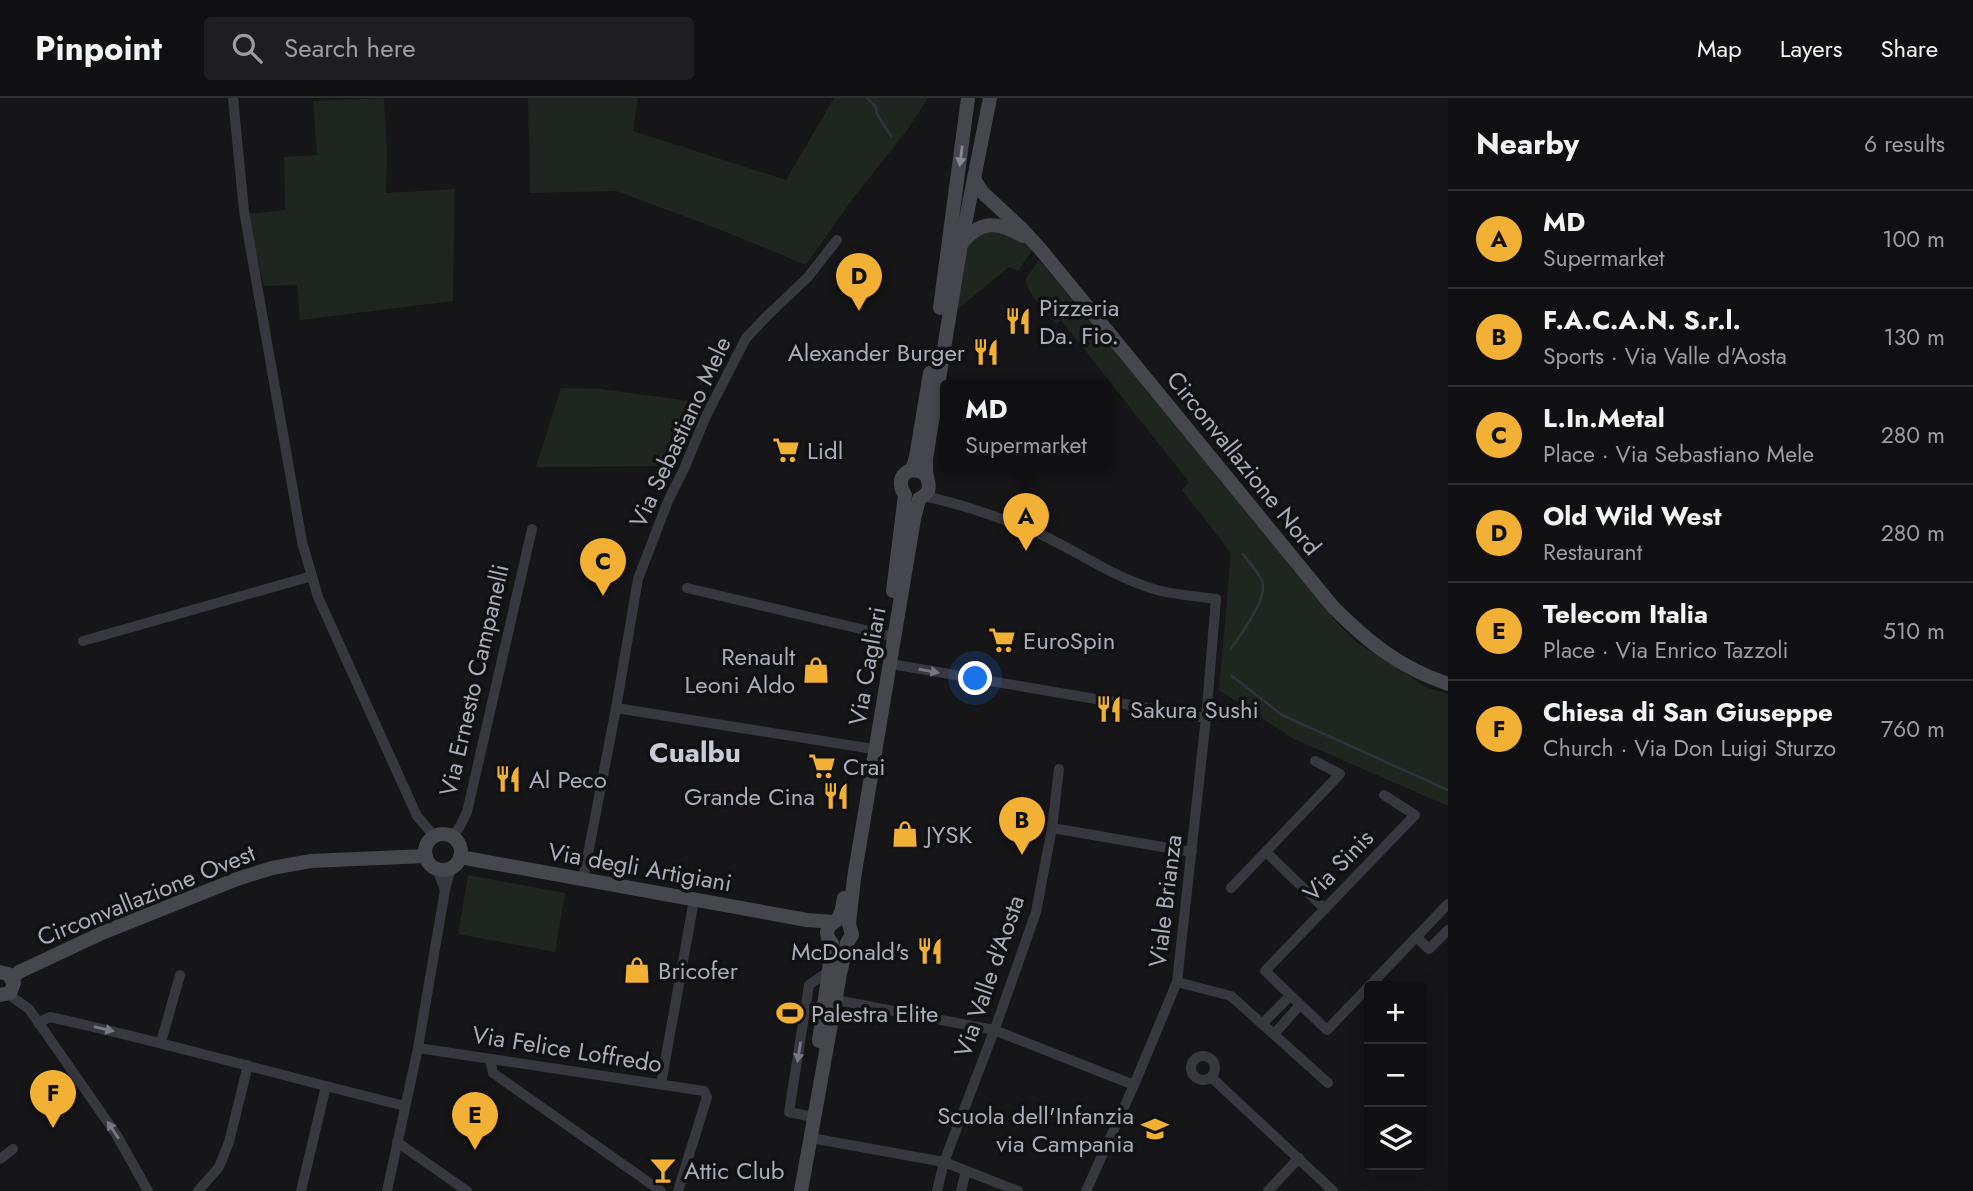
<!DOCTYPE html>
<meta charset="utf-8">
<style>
body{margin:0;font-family:Jost,sans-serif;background:#1e1e20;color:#f1f3f6}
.controls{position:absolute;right:21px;bottom:21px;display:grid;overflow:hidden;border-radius:7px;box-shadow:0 4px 18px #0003}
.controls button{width:63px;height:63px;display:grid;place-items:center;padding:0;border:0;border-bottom:2px solid #303032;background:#101012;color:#f1f3f6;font:35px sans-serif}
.you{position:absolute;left:976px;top:581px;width:24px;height:24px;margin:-18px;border:5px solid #fff;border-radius:50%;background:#1a73e8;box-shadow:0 0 0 10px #1a73e833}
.badge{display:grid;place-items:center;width:46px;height:46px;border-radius:50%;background:#f2b134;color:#111;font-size:23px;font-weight:700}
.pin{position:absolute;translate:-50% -58px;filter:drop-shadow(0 2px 4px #0008)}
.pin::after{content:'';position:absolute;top:37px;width:24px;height:21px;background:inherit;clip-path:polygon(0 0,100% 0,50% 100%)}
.popup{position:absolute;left:940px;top:282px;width:172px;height:91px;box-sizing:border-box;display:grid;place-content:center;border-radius:7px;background:#101012;filter:drop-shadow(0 2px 5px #0005);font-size:23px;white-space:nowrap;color:#9c9d9f}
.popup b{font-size:26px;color:#f1f3f6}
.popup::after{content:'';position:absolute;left:50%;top:100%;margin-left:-14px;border:14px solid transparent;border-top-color:#101012}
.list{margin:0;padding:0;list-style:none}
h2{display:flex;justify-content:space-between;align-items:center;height:91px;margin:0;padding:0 28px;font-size:30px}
h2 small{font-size:23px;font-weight:400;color:#9c9d9f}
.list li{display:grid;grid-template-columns:46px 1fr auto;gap:21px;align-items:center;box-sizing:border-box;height:98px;padding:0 28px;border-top:2px solid #303032}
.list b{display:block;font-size:26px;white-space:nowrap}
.list p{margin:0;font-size:23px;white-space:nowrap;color:#9c9d9f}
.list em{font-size:23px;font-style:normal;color:#9c9d9f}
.icon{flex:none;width:38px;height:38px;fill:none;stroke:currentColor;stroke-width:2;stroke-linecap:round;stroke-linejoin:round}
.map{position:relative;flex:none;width:1448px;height:1093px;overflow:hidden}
header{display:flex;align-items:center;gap:42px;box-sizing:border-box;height:98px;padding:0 35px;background:#101012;border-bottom:2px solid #303032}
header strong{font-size:33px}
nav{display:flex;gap:38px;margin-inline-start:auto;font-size:24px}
.search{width:490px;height:63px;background:#1e1e20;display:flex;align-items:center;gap:18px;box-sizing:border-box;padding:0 24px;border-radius:7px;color:#9c9d9f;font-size:26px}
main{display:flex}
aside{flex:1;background:#101012}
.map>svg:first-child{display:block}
.green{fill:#1e261f}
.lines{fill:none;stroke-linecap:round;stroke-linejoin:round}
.stream{stroke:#2c353c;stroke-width:2.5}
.street{stroke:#37383d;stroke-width:10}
.secondary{stroke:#45474d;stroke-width:14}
.oneway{fill:#858993}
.oneway2{fill:#757881}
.labels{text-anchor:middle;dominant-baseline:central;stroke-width:7;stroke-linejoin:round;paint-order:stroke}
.poi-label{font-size:24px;fill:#a8adb8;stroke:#111113;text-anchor:start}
.street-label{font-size:24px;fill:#a8adb8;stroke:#111113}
.quarter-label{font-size:28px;font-weight:bold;fill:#c9ccd4;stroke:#111113}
</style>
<header>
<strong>Pinpoint</strong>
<div class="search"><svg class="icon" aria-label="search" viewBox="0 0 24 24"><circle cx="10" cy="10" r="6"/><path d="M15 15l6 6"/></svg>Search here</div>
<nav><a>Map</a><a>Layers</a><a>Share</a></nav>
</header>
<main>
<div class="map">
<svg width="1448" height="1093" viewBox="0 0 1448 1093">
<rect width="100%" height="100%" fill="#161618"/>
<g class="green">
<polygon points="384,0 387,55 386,95 455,91 453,203 300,222 297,187 264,188 246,116 285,112 284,59 317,57 313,3"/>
<polygon points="528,0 638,0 633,33 786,82 834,0 928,0 908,31 851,103 806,167 726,134 616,93 530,95"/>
<polygon points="986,131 1021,140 1032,152 1018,173 1009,169 954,214 966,149"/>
<path d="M1039,162L1212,369L1338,526L1355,543L1428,590L1448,596V708L1294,641L1219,592L1231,455L1182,392L1189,384L1061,222L1056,226C1046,213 1026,196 1026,180Z"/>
<polygon points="561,290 600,291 697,304 678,368 536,369"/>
<polygon points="468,777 565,795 555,854 458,836"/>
</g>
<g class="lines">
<g class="stream">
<polyline points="867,0 876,9 877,16 891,38"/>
<path d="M1231,551C1240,537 1269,500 1262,483C1258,474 1249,464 1243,456"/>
<polyline points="1232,578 1282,617 1448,692"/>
</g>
<g class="street">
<polyline points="233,0 244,113 302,444 318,499 417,718 435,739"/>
<path d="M924,398C965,407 1019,425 1056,444C1089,461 1121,482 1157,492C1176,497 1197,498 1216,501L1206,620L1177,884L1134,987L1086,1093"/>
<polyline points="687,490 886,537"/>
<polyline points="83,543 312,478"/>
<polyline points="891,566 1206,620"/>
<polyline points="616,610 867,650"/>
<polyline points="1384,697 1415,717 1265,873 1327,932 1448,806"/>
<polyline points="1052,730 1192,754"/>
<polyline points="452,739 460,728 467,714 532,431"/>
<polyline points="1266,754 1325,811"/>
<polyline points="437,771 445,792"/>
<polyline points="583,782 616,610 638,481 668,403 684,371 706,318 746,240 767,218 808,179 837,142"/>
<polyline points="1231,790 1340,676 1315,663"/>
<polyline points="1416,839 1429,851 1448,832"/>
<polyline points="1177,884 1231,898 1328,985"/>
<polyline points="8,896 29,911 50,941 116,1036 148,1093"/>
<polyline points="836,902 994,932 1134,987"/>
<path d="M38,925L50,919C169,945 286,979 405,1008"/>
<polyline points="1263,925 1290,898"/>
<polyline points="1274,936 1300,907"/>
<polyline points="161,944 180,877"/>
<polyline points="418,950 704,993 707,999 678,1093"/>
<circle cx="1203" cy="970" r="12"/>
<polyline points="490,961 493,975 661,1093"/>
<polyline points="1211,979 1333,1093"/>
<polyline points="661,986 694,802"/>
<polyline points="808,1018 789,1014 809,887 829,873"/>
<polyline points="811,1040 944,1064 1018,1093"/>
<polyline points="397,1044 467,1093"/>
<polyline points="0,1061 13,1051"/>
<polyline points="198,1093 219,1069 229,1044 248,967"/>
<polyline points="301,1093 326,988"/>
<polyline points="387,1093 418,950 445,792 451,770"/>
<polyline points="937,1093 944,1064 997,925 1036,814 1052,730 1059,671"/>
<polyline points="961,1093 966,1073"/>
<polyline points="1268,1093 1299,1060"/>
</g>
<g class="secondary">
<path d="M974,81L982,94L1022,131L1041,152L1333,509C1369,545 1399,569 1448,586"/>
<path d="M962,145C980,122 998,123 1023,138"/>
<polyline points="940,210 968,0"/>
<polyline points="912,372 916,359 930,275"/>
<path d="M893,493L905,397C893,380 909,364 926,377"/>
<circle cx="443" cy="754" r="18"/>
<polyline points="460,759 807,822 833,824"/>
<polyline points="0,874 8,876 14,885 10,895 0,897"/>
<polyline points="12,880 19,874 102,835 237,781 272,770 311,763 426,758"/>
<polyline points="819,943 831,858 832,845 828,840 827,834 829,828 837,822 841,815 844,800"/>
<path d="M801,1093L840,876L847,845L852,837L849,826L854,780L914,421L919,401C934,392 928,387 926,374C926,370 926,365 926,361L961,146L990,0"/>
</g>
</g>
<defs><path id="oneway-solid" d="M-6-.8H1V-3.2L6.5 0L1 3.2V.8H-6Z" transform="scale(1.75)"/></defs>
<use class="oneway" href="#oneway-solid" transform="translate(961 58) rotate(97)"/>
<g class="oneway2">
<use href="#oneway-solid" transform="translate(929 573) rotate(10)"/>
<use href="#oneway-solid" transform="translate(104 931) rotate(13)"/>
<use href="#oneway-solid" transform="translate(799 954) rotate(99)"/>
<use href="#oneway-solid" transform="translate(113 1032) rotate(-123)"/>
</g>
<defs>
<symbol id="restaurant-bare" viewBox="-9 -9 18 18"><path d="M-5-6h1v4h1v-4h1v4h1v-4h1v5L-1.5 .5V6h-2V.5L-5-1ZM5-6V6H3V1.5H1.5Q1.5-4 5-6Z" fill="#f2b134" stroke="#111113" stroke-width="2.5" paint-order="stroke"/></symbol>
<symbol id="supermarket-bare" viewBox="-9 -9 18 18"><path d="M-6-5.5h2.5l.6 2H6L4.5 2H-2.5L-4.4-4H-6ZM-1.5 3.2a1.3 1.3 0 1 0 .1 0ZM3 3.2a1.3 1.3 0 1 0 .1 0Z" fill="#f2b134" stroke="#111113" stroke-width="2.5" paint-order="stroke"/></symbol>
<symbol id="shop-bare" viewBox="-9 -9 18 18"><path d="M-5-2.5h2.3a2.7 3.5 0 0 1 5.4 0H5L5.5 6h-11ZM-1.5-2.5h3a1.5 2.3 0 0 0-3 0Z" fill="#f2b134" stroke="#111113" stroke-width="2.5" paint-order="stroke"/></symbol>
<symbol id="stadium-bare" viewBox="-9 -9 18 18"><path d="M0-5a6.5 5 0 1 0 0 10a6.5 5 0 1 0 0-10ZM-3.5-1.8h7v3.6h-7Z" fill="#f2b134" stroke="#111113" stroke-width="2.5" paint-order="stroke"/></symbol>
<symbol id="school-bare" viewBox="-9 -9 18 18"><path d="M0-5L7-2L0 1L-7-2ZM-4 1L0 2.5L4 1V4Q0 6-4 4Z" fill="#f2b134" stroke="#111113" stroke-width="2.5" paint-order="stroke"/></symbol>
<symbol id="bar-bare" viewBox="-9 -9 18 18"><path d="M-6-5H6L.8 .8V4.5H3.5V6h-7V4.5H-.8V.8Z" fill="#f2b134" stroke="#111113" stroke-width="2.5" paint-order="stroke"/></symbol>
</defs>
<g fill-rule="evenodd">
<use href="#restaurant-bare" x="999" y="204" width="38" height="38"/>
<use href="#restaurant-bare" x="967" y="235" width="38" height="38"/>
<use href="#supermarket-bare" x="767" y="333" width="38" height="38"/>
<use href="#supermarket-bare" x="983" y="523" width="38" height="38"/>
<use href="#shop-bare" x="797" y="553" width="38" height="38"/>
<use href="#restaurant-bare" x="1090" y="592" width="38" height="38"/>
<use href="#supermarket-bare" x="803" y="649" width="38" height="38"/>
<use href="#restaurant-bare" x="489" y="662" width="38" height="38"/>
<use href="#restaurant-bare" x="817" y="679" width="38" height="38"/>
<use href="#shop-bare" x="886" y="717" width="38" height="38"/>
<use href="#restaurant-bare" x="911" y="834" width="38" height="38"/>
<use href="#shop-bare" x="618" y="853" width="38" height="38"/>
<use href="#stadium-bare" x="771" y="896" width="38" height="38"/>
<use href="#school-bare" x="1136" y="1012" width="38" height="38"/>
<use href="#bar-bare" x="644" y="1053" width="38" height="38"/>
</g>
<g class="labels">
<g class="poi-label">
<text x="1039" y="209">Pizzeria<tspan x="1039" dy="28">Da. Fio.</tspan></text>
<text x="965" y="254" text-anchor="end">Alexander Burger</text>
<text x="807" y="352">Lidl</text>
<text x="1023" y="542">EuroSpin</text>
<text x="795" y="558" text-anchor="end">Renault<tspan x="795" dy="28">Leoni Aldo</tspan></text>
<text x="1130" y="611">Sakura Sushi</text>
<text x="843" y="668">Crai</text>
<text x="529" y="681">Al Peco</text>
<text x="815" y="698" text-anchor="end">Grande Cina</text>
<text x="926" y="736">JYSK</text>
<text x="909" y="853" text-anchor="end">McDonald's</text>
<text x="658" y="872">Bricofer</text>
<text x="811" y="915">Palestra Elite</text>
<text x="1134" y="1017" text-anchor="end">Scuola dell'Infanzia<tspan x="1134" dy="28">via Campania</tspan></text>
<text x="684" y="1072">Attic Club</text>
</g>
<g class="street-label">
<text transform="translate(680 334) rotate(-65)">Via Sebastiano Mele</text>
<text transform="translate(1244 365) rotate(51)">Circonvallazione Nord</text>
<text transform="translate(867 568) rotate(-80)">Via Cagliari</text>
<text transform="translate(474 582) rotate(-77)">Via Ernesto Campanelli</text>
<text transform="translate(1338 767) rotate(-46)">Via Sinis</text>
<text transform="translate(640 769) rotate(10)">Via degli Artigiani</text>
<text transform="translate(146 797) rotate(-22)">Circonvallazione Ovest</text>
<text transform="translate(1165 803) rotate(-83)">Viale Brianza</text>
<text transform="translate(989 878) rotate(-71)">Via Valle d'Aosta</text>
<text transform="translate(567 951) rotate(9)">Via Felice Loffredo</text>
</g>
<g class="quarter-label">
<text x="695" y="654">Cualbu</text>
</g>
</g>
</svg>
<div class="controls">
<button>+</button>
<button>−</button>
<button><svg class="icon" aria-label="layers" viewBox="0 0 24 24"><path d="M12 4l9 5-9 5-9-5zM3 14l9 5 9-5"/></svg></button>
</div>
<div class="you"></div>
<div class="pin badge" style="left:1026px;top:453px">A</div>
<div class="popup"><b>MD</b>Supermarket</div>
<div class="pin badge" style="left:1022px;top:757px">B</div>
<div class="pin badge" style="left:603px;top:498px">C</div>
<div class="pin badge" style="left:859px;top:213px">D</div>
<div class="pin badge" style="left:475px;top:1052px">E</div>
<div class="pin badge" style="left:53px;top:1030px">F</div>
</div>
<aside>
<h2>Nearby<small>6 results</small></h2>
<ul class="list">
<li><span class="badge">A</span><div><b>MD</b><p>Supermarket</p></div><em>100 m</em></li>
<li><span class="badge">B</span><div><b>F.A.C.A.N. S.r.l.</b><p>Sports · Via Valle d'Aosta</p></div><em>130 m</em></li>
<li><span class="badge">C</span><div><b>L.In.Metal</b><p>Place · Via Sebastiano Mele</p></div><em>280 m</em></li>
<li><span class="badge">D</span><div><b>Old Wild West</b><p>Restaurant</p></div><em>280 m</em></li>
<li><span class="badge">E</span><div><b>Telecom Italia</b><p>Place · Via Enrico Tazzoli</p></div><em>510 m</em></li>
<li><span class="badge">F</span><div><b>Chiesa di San Giuseppe</b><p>Church · Via Don Luigi Sturzo</p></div><em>760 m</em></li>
</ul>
</aside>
</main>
